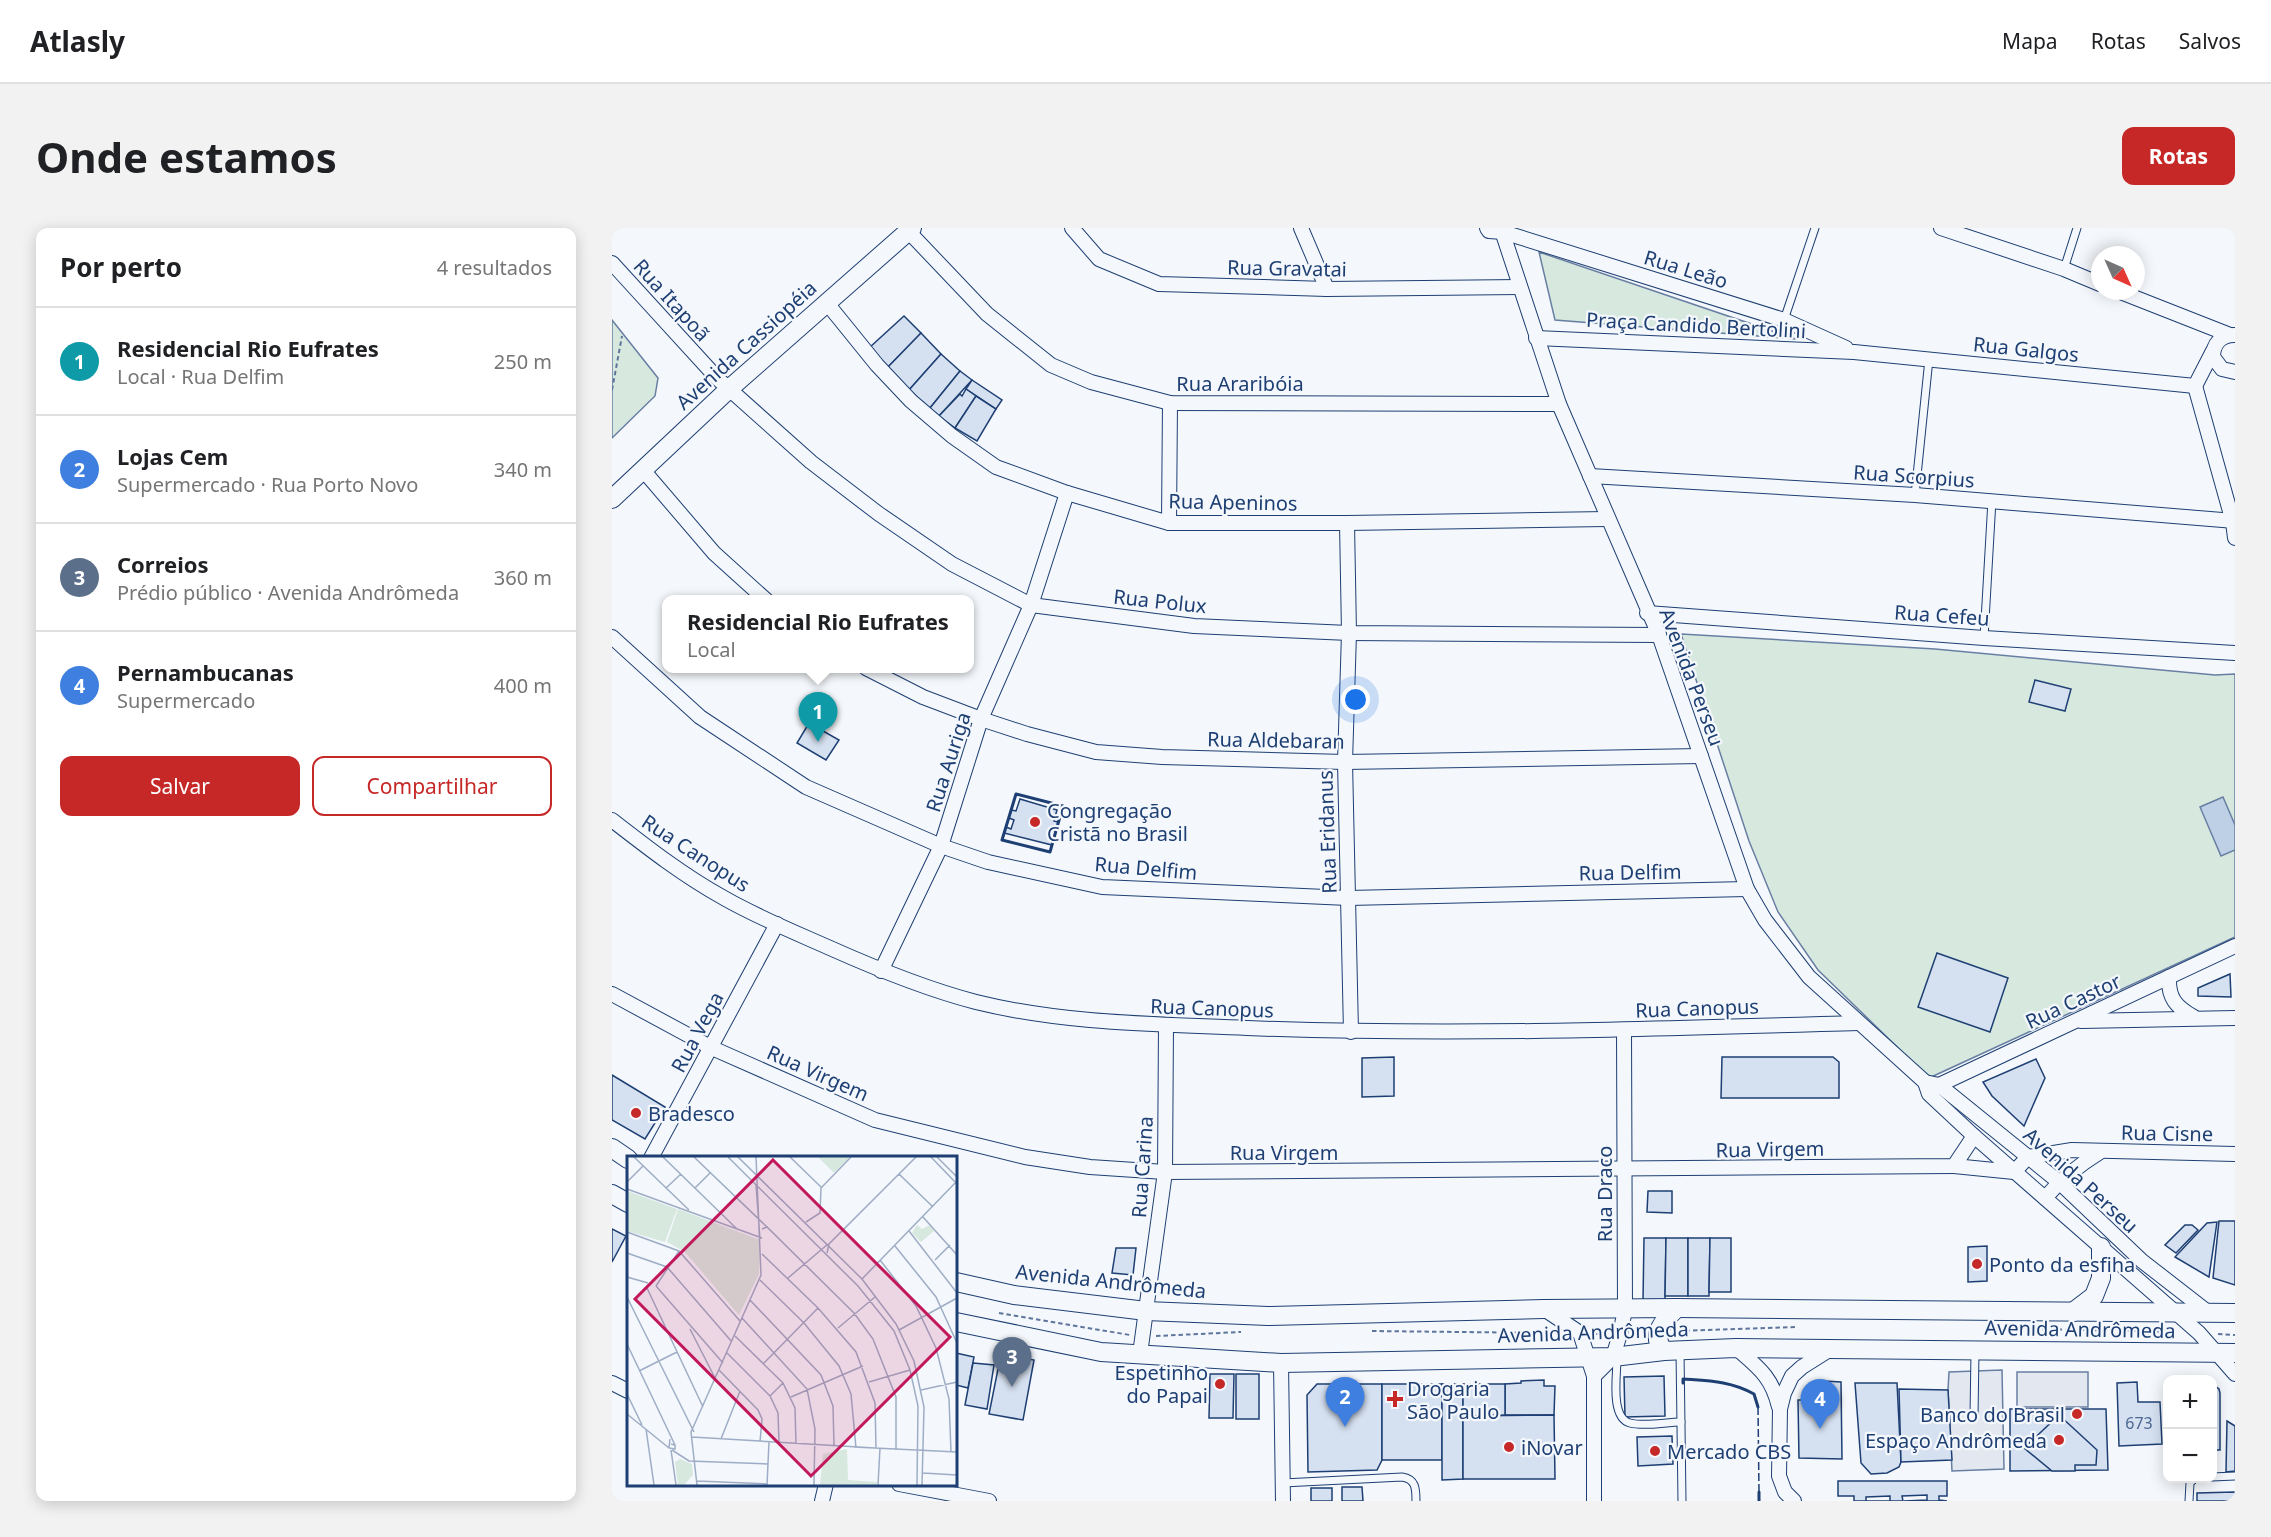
<!DOCTYPE html>
<html lang="pt">
<meta charset="utf-8">
<style>
body{margin:0;font-family:"Noto Sans",sans-serif;background:#f2f2f2;color:#202124}
.controls{position:absolute;right:18px;bottom:18px;display:grid;overflow:hidden;border-radius:12px;box-shadow:0 3px 15px #0003}
.controls button{width:54px;height:54px;display:grid;place-items:center;padding:0;border:0;border-bottom:2px solid #e0e0e0;background:#fff;color:#202124;font:30px sans-serif}
.compass{position:absolute;left:1479px;top:18px;width:54px;height:54px;border-radius:50%;background:#fff;box-shadow:0 3px 15px #0003;rotate:135deg}
.you{position:absolute;left:744px;top:472px;width:21px;height:21px;margin:-15px;border:4px solid #fff;border-radius:50%;background:#1a73e8;box-shadow:0 0 0 9px #1a73e833}
.badge{display:grid;place-items:center;width:39px;height:39px;border-radius:50%;background:#c62828;color:#fff;font-size:20px;font-weight:700}
.pin{position:absolute;translate:-50% -50px;filter:drop-shadow(0 2px 3px #0008)}
.pin::after{content:'';position:absolute;top:32px;width:21px;height:18px;background:inherit;clip-path:polygon(0 0,100% 0,50% 100%)}
.popup{position:absolute;left:50px;top:367px;width:312px;height:78px;box-sizing:border-box;display:grid;place-content:center;border-radius:12px;background:#fff;filter:drop-shadow(0 2px 4px #0005);font-size:20px;white-space:nowrap;color:#757577}
.popup b{font-size:22px;color:#202124}
.popup::after{content:'';position:absolute;left:50%;top:100%;margin-left:-12px;border:12px solid transparent;border-top-color:#fff}
.list{margin:0;padding:0;list-style:none}
h2{display:flex;justify-content:space-between;align-items:center;height:78px;margin:0;padding:0 24px;font-size:26px}
h2 small{font-size:20px;font-weight:400;color:#757577}
.list li{display:grid;grid-template-columns:39px 1fr auto;gap:18px;align-items:center;box-sizing:border-box;height:108px;padding:0 24px;border-top:2px solid #e0e0e0}
.list b{display:block;font-size:22px;white-space:nowrap}
.list p{margin:0;font-size:20px;white-space:nowrap;color:#757577}
.list em{font-size:20px;font-style:normal;color:#757577}
.actions{display:flex;gap:12px;padding:18px 24px}
.actions a{flex:1;padding:14px 0;border:2px solid #c62828;border-radius:12px;text-align:center;font-size:21px;color:#c62828}
.actions .main{background:#c62828;color:#fff}
.map{position:relative;flex:none;width:1623px;height:1273px;overflow:hidden;border-radius:12px}
header{display:flex;align-items:center;gap:36px;box-sizing:border-box;height:84px;padding:0 30px;background:#fff;border-bottom:2px solid #e0e0e0}
header strong{font-size:28px}
nav{display:flex;gap:33px;margin-inline-start:auto;font-size:21px}
.intro{display:flex;align-items:center;justify-content:space-between;box-sizing:border-box;height:144px;padding:0 36px}
h1{margin:0;font-size:42px}
.button{padding:15px 27px;border-radius:12px;background:#c62828;color:#fff;font-size:21px;font-weight:700}
main{display:flex;gap:36px;padding:0 36px}
aside{flex:1;background:#fff;border-radius:12px;box-shadow:0 3px 15px #0003}
.map>svg:first-child{display:block}
.green{fill:#d7e8df;stroke:#687fa3;stroke-width:1.5}
.parking{fill:#e3e8f0;stroke:#687fa3;stroke-width:1.5}
.water{fill:#bed0e5;stroke:#687fa3;stroke-width:1.5}
.building{fill:#d5e0f0;stroke:#1d3f73;stroke-width:1.5;fill-rule:evenodd}
.lines{fill:none;stroke-linecap:round;stroke-linejoin:round}
.lane-casing{stroke:#1d3f73;stroke-width:9}
.street-casing{stroke:#1d3f73;stroke-width:16}
.secondary-casing{stroke:#1d3f73;stroke-width:20}
.path{stroke:#5e769c;stroke-width:2;stroke-dasharray:4.5 3;stroke-linecap:butt}
.lane{stroke:#f4f7fb;stroke-width:7}
.street{stroke:#f4f7fb;stroke-width:14}
.secondary{stroke:#f4f7fb;stroke-width:18}
.fence{stroke:#1d3f73;stroke-width:1.5;stroke-dasharray:8 3;stroke-linecap:butt}
.wall{stroke:#1d3f73;stroke-width:3}
.poi-dot{fill:#c62828;stroke:#f4f7fb;stroke-width:2}
.labels{text-anchor:middle;dominant-baseline:central;stroke-width:4.5;stroke-linejoin:round;paint-order:stroke}
.number-label{font-size:16px;fill:#4b6792}
.street-label{font-size:20px;fill:#1d3f73;stroke:#f4f7fb}
.poi-label{font-size:20px;fill:#1d3f73;stroke:#f4f7fb;text-anchor:start}
.inset-road{fill:none;stroke:#9eadc5;stroke-width:1.5}
.view{fill:#c2185b;fill-opacity:0.15;stroke:#c2185b;stroke-width:3}
.inset-edge{fill:none;stroke:#1d3f73;stroke-width:3}
</style>
<header>
<strong>Atlasly</strong>
<nav><a>Mapa</a><a>Rotas</a><a>Salvos</a></nav>
</header>
<div class="intro"><h1>Onde estamos</h1><a class="button">Rotas</a></div>
<main>
<aside>
<h2>Por perto<small>4 resultados</small></h2>
<ul class="list">
<li><span class="badge" style="background:#0f9aa8">1</span><div><b>Residencial Rio Eufrates</b><p>Local · Rua Delfim</p></div><em>250 m</em></li>
<li><span class="badge" style="background:#3f7fe0">2</span><div><b>Lojas Cem</b><p>Supermercado · Rua Porto Novo</p></div><em>340 m</em></li>
<li><span class="badge" style="background:#5c6f8a">3</span><div><b>Correios</b><p>Prédio público · Avenida Andrômeda</p></div><em>360 m</em></li>
<li><span class="badge" style="background:#3f7fe0">4</span><div><b>Pernambucanas</b><p>Supermercado</p></div><em>400 m</em></li>
</ul>
<div class="actions"><a class="main">Salvar</a><a>Compartilhar</a></div>
</aside>
<div class="map">
<svg width="1623" height="1273" viewBox="0 0 1623 1273">
<rect width="100%" height="100%" fill="#f4f7fb"/>
<g class="green">
<polygon points="927,24 1184,111 943,92"/>
<polygon points="0,92 46,150 43,168 0,210"/>
<polygon points="1069,406 1323,421 1603,447 1623,446 1623,709 1317,850 1206,742 1166,684 1137,613"/>
</g>
<g class="parking">
<polygon points="1390,1142 1392,1241 1340,1243 1336,1162 1337,1144"/>
<rect x="1405" y="1144" width="71" height="35"/>
</g>
<polygon class="water" points="1611,569 1623,597 1623,622 1609,628 1588,579"/>
<g class="building">
<polygon points="292,88 309,105 276,139 257,120"/>
<polygon points="309,105 329,126 297,162 276,139"/>
<polygon points="329,126 348,143 318,180 297,162"/>
<polygon points="348,143 360,152 327,188 318,180"/>
<polygon points="360,152 390,172 384,181 354,161"/>
<polygon points="354,161 364,168 343,200 327,188 348,166 350,168"/>
<polygon points="364,168 384,181 365,213 343,200"/>
<polygon points="1423,452 1459,461 1453,483 1417,474"/>
<polygon points="197,495 227,512 214,532 185,515"/>
<polygon points="408,571 445,582 442,593 446,594 444,603 440,602 438,610 442,611 440,617 392,605 394,599 399,601 402,592 397,590 399,582 404,583"/>
<polygon points="1325,725 1396,750 1378,804 1306,779"/>
<polygon points="1618,746 1619,769 1586,768 1586,760"/>
<polygon points="782,829 782,868 750,869 750,830"/>
<polygon points="1110,829 1221,829 1227,834 1227,870 1109,870"/>
<polygon points="1424,831 1433,850 1412,898 1380,868 1371,854"/>
<polygon points="0,847 53,879 33,911 0,892"/>
<polygon points="1036,963 1060,963 1060,985 1035,984"/>
<polygon points="1607,993 1623,993 1623,1057 1601,1050"/>
<polygon points="1605,994 1597,1049 1563,1029 1595,995"/>
<polygon points="1573,997 1580,997 1586,1002 1564,1025 1553,1017"/>
<polygon points="0,1001 14,1008 0,1034"/>
<polygon points="1032,1010 1054,1010 1053,1074 1031,1073"/>
<polygon points="1054,1010 1076,1010 1076,1068 1053,1068"/>
<polygon points="1076,1010 1098,1010 1097,1068 1076,1068"/>
<polygon points="1098,1010 1119,1010 1119,1064 1097,1064"/>
<polygon points="1375,1018 1375,1053 1356,1054 1356,1019"/>
<polygon points="504,1020 524,1020 521,1047 500,1045"/>
<polygon points="344,1125 362,1129 356,1160 344,1157"/>
<polygon points="389,1126 422,1132 411,1192 377,1186"/>
<polygon points="361,1135 382,1137 375,1181 353,1177"/>
<polygon points="598,1146 622,1146 621,1190 597,1190"/>
<rect x="624" y="1146" width="23" height="45"/>
<polygon points="1052,1148 1053,1188 1013,1189 1012,1149"/>
<polygon points="932,1152 932,1158 943,1158 942,1187 893,1187 893,1156 909,1155 909,1153"/>
<polygon points="1212,1153 1229,1154 1230,1231 1187,1230 1186,1172 1193,1172 1195,1164 1205,1155"/>
<polygon points="1525,1154 1526,1174 1548,1174 1550,1216 1507,1218 1505,1155"/>
<polygon points="1243,1155 1285,1155 1289,1234 1287,1239 1275,1245 1259,1246 1249,1235"/>
<polygon points="705,1156 770,1156 770,1232 765,1242 696,1244 695,1167"/>
<rect x="770" y="1156" width="60" height="76"/>
<polygon points="830,1156 851,1156 851,1251 830,1252"/>
<polygon points="851,1156 893,1156 893,1187 851,1188"/>
<polygon points="1602,1157 1607,1161 1608,1165 1608,1222 1600,1222"/>
<polygon points="1287,1161 1336,1162 1340,1232 1289,1234"/>
<polygon points="1398,1181 1494,1181 1496,1242 1398,1243"/>
<polygon points="942,1187 943,1251 851,1251 851,1188"/>
<polygon points="1447,1187 1485,1222 1484,1237 1463,1237 1463,1243 1440,1243 1412,1220"/>
<polygon points="1615,1193 1623,1198 1623,1243 1614,1244"/>
<polygon points="1060,1208 1061,1236 1026,1238 1025,1209"/>
<path d="M1226,1253H1335V1268H1327V1272L1335,1273H1292L1315,1272V1267L1290,1268L1291,1273H1242V1268H1226ZM1278,1268V1273H1254V1269Z"/>
<polygon points="730,1259 750,1259 751,1273 730,1273"/>
<rect x="699" y="1260" width="21" height="13"/>
<polygon points="1623,1264 1623,1273 1585,1273 1585,1265"/>
</g>
<g class="lines">
<defs>
<g id="lane">
<polyline points="1452,41 1465,0"/>
<polyline points="1172,92 1203,0"/>
<polyline points="1303,267 1317,131"/>
<polyline points="1372,410 1380,272"/>
<polyline points="1068,1123 1070,1273"/>
<path d="M1005,1131C1005,1147 998,1190 1018,1195C1033,1199 1054,1194 1069,1194"/>
<polyline points="1362,1189 1363,1123"/>
<polyline points="1600,1249 1623,1248"/>
<path d="M671,1255L790,1249C804,1251 804,1261 804,1273"/>
<polyline points="1577,1273 1578,1255 1583,1250"/>
</g>
<g id="street">
<polyline points="460,0 487,31 547,56 715,61 908,59"/>
<polyline points="689,0 715,61"/>
<polyline points="875,0 877,3 891,4 1172,92 1234,120"/>
<polyline points="889,0 947,176 1047,407 1135,661 1153,692 1197,749 1313,854 1327,857 1447,954 1530,1033 1597,1085"/>
<polyline points="1329,0 1452,41 1488,56"/>
<polyline points="296,3 375,86 439,137 479,154 558,175 947,176"/>
<polyline points="0,35 106,151 199,234 267,286 340,336 419,377 582,398 737,405 1047,407"/>
<polyline points="1506,63 1618,107"/>
<polyline points="214,74 265,137 299,173 340,208 384,239 455,265 557,295 735,295 995,291"/>
<path d="M1622,107C1609,107 1601,116 1601,129L1610,141L1623,144"/>
<polyline points="924,110 1242,124 1583,158"/>
<polyline points="1583,158 1621,294 1623,310"/>
<polyline points="1583,158 1601,123"/>
<polyline points="31,242 102,325 154,372"/>
<polyline points="978,248 1303,267 1623,293"/>
<polyline points="557,295 558,175"/>
<polyline points="735,295 737,405 733,534 739,804"/>
<polyline points="1035,385 1372,410 1623,425"/>
<polyline points="0,409 88,489 194,559 329,618 376,634 490,659 736,670 1135,661"/>
<polyline points="254,440 311,469 369,491 415,506 484,524 550,529 733,534 1089,528"/>
<path d="M0,592C36,620 72,648 112,670C145,689 182,704 218,720C265,741 314,761 364,774C453,796 544,796 635,800C839,808 1043,801 1246,795"/>
<polyline points="269,743 329,618 369,491 419,377 455,265"/>
<path d="M1557,749C1556,770 1564,779 1582,789"/>
<polyline points="0,766 100,820 263,892 413,929 478,939 553,944 1342,938 1362,908"/>
<polyline points="1469,793 1623,790"/>
<polyline points="1313,854 1317,866 1362,908 1587,1105 1623,1146"/>
<polyline points="1321,862 1327,857 1623,718"/>
<polyline points="39,930 165,696"/>
<polyline points="1342,938 1402,944 1416,929 1460,922 1623,926"/>
<path d="M1433,970C1449,951 1467,937 1488,924"/>
<polyline points="932,1081 968,1105 982,1148 982,1273"/>
<path d="M1124,1120C1147,1140 1160,1149 1167,1179"/>
<polyline points="528,1126 553,944 554,798"/>
<polyline points="669,1135 671,1273"/>
<polyline points="982,1148 1001,1129 1008,1106 1013,1082 1012,802"/>
<polyline points="0,1155 16,1163"/>
<polyline points="287,1256 377,1273"/>
<polyline points="210,1273 214,1256"/>
<polyline points="1182,1273 1173,1264 1167,1248 1168,1181 1172,1165 1180,1148 1190,1139 1217,1122"/>
</g>
<g id="secondary">
<polyline points="0,271 117,161 300,0"/>
<polyline points="0,920 16,931"/>
<polyline points="0,966 16,975"/>
<polyline points="344,1054 402,1067 534,1083 656,1088 932,1081 1065,1080 1623,1085"/>
<polyline points="1461,1084 1482,1068 1489,1050 1489,1019"/>
<polyline points="344,1094 489,1124 669,1135 1001,1129 1052,1123 1124,1120 1623,1125"/>
<path d="M1052,1123C1037,1107 1053,1091 1065,1080"/>
</g>
</defs>
<use href="#lane" class="lane-casing"/>
<use href="#street" class="street-casing"/>
<use href="#secondary" class="secondary-casing"/>
<g class="path">
<polyline points="0,162 10,108"/>
<polyline points="387,1085 518,1107"/>
<polyline points="1423,1101 1564,1104"/>
<polyline points="760,1103 940,1105"/>
<polyline points="1066,1103 1183,1099"/>
<polyline points="982,1106 994,1106"/>
<polyline points="1606,1106 1623,1107"/>
<polyline points="544,1108 629,1104"/>
</g>
<use href="#lane" class="lane"/>
<use href="#street" class="street"/>
<use href="#secondary" class="secondary"/>
<polyline class="fence" points="1146,1179 1147,1264"/>
<g class="wall">
<polygon points="404,566 451,578 438,624 390,612"/>
<path d="M1071,1155V1151C1098,1153 1118,1153 1142,1166L1146,1179"/>
<polyline points="1147,1273 1147,1264"/>
</g>
</g>
<g class="poi-dot">
<circle cx="423" cy="594" r="6"/>
<circle cx="24" cy="885" r="6"/>
<circle cx="1365" cy="1036" r="6"/>
<circle cx="608" cy="1156" r="6"/>
<path d="M780 1162h6v6h6v6h-6v6h-6v-6h-6v-6h6z"/>
<circle cx="1465" cy="1186" r="6"/>
<circle cx="1447" cy="1212" r="6"/>
<circle cx="897" cy="1219" r="6"/>
<circle cx="1043" cy="1223" r="6"/>
</g>
<g class="labels">
<g class="number-label">
<text x="1527" y="1195">673</text>
</g>
<g class="street-label">
<text transform="translate(675 40) rotate(1)">Rua Gravatai</text>
<text transform="translate(1074 41) rotate(17)">Rua Leão</text>
<text transform="translate(60 72) rotate(48)">Rua Itapoã</text>
<text transform="translate(1084 97) rotate(3)">Praça Candido Bertolini</text>
<text transform="translate(134 117) rotate(-42)">Avenida Cassiopéia</text>
<text transform="translate(1414 121) rotate(6)">Rua Galgos</text>
<text x="628" y="155">Rua Araribóia</text>
<text transform="translate(1302 248) rotate(4)">Rua Scorpius</text>
<text transform="translate(621 274) rotate(1)">Rua Apeninos</text>
<text transform="translate(548 373) rotate(6)">Rua Polux</text>
<text transform="translate(1330 387) rotate(4)">Rua Cefeu</text>
<text transform="translate(1080 449) rotate(69)">Avenida Perseu</text>
<text transform="translate(664 512) rotate(1)">Rua Aldebaran</text>
<text transform="translate(336 534) rotate(-72)">Rua Auriga</text>
<text transform="translate(715 604) rotate(-92)">Rua Eridanus</text>
<text transform="translate(84 625) rotate(33)">Rua Canopus</text>
<text transform="translate(534 640) rotate(5)">Rua Delfim</text>
<text transform="translate(1018 644) rotate(-1)">Rua Delfim</text>
<text transform="translate(1461 773) rotate(-25)">Rua Castor</text>
<text transform="translate(600 780) rotate(2)">Rua Canopus</text>
<text transform="translate(1085 780) rotate(-2)">Rua Canopus</text>
<text transform="translate(85 804) rotate(-62)">Rua Vega</text>
<text transform="translate(206 845) rotate(24)">Rua Virgem</text>
<text transform="translate(1555 905) rotate(1)">Rua Cisne</text>
<text transform="translate(1158 921) rotate(-1)">Rua Virgem</text>
<text x="672" y="924">Rua Virgem</text>
<text transform="translate(530 939) rotate(-86)">Rua Carina</text>
<text transform="translate(1469 952) rotate(42)">Avenida Perseu</text>
<text transform="translate(992 966) rotate(-90)">Rua Draco</text>
<text transform="translate(499 1053) rotate(6)">Avenida Andrômeda</text>
<text transform="translate(1468 1101) rotate(1)">Avenida Andrômeda</text>
<text transform="translate(981 1104) rotate(-2)">Avenida Andrômeda</text>
</g>
<g class="poi-label">
<text x="435" y="582">Congregação<tspan x="435" dy="23">Cristã no Brasil</tspan></text>
<text x="36" y="885">Bradesco</text>
<text x="1377" y="1036">Ponto da esfiha</text>
<text x="596" y="1144" text-anchor="end">Espetinho<tspan x="596" dy="23">do Papai</tspan></text>
<text x="795" y="1160">Drogaria<tspan x="795" dy="23">São Paulo</tspan></text>
<text x="1453" y="1186" text-anchor="end">Banco do Brasil</text>
<text x="1435" y="1212" text-anchor="end">Espaço Andrômeda</text>
<text x="909" y="1219">iNovar</text>
<text x="1055" y="1223">Mercado CBS</text>
</g>
</g>
<g transform="translate(15 928)">
<rect width="330" height="330" fill="#f4f7fb"/>
<path d="M191,1H223L207,17ZM0,35L50,53L38,86L0,75ZM51,53L133,84L132,118L112,159L58,96L40,86ZM290,69L295,73L303,69L307,75L294,86L285,77ZM220,293L221,324L250,326L249,329H193L196,298ZM53,303L65,308L66,319L57,329H51L48,306Z" fill="#d7e8df"/>
<path class="inset-road" d="M7,1L62,54M36,1L110,73M67,1L140,71M101,1L231,130L267,175L283,214L291,250L290,329M111,1L235,123L269,168L287,205L297,251L295,329M163,1L194,31M304,1L330,28M310,1L330,21M272,18L306,51M0,26L16,10M129,29L133,83M39,32L54,18M68,32L83,17M0,33L135,82M296,61L330,99M179,66L193,57L194,32L224,1M135,73L140,71L227,157L246,183L269,241V293M282,75L330,137M0,76L52,95L113,165M268,90L309,141L330,187M0,97L40,111L105,186M200,97L202,88L289,1M135,98L191,152L229,196L248,247L249,292M253,104L289,150L309,192L322,243L324,296M308,104L323,89M0,121L21,127M161,122L201,88M235,123L330,25M133,124L177,167L212,210L224,238L229,292M29,130L96,207M29,130L52,95M20,132L76,251M0,141L67,276M123,144L194,219L206,250L207,290M115,162L180,233L188,273L187,329M211,172L248,141M63,173L88,222M272,174L330,142M108,180L156,227L168,252L169,288M0,188L48,289M100,197L143,240L151,257L152,287M136,208L191,152M92,214L131,254L135,263L133,286M12,215L50,196M242,226L283,214M294,234L330,226M0,238L15,269M143,240L156,227M164,241L236,210M0,258L42,292M19,273L27,329M65,281L248,292M43,283L42,292L48,293V289L44,288M94,283L113,235M227,291L330,296M44,294L49,329M45,294L62,305L141,308M296,317L330,319M70,325L140,328M70,329L64,276L134,119L129,1M140,329L142,286M251,329L253,292"/>
<path class="view" d="M146,4L323,181L184,320L8,143Z"/>
<rect width="330" height="330" class="inset-edge"/>
</g>
</svg>
<div class="controls">
<button>+</button>
<button>−</button>
</div>
<svg class="compass" viewBox="-18 -18 36 36"><path d="M0-13l5 13h-10z" fill="#e53935"/><path d="M0 13l5-13h-10z" fill="#757577"/></svg>
<div class="you"></div>
<div class="pin badge" style="left:206px;top:514px;background:#0f9aa8">1</div>
<div class="popup"><b>Residencial Rio Eufrates</b>Local</div>
<div class="pin badge" style="left:733px;top:1199px;background:#3f7fe0">2</div>
<div class="pin badge" style="left:400px;top:1159px;background:#5c6f8a">3</div>
<div class="pin badge" style="left:1208px;top:1201px;background:#3f7fe0">4</div>
</div>
</main>
